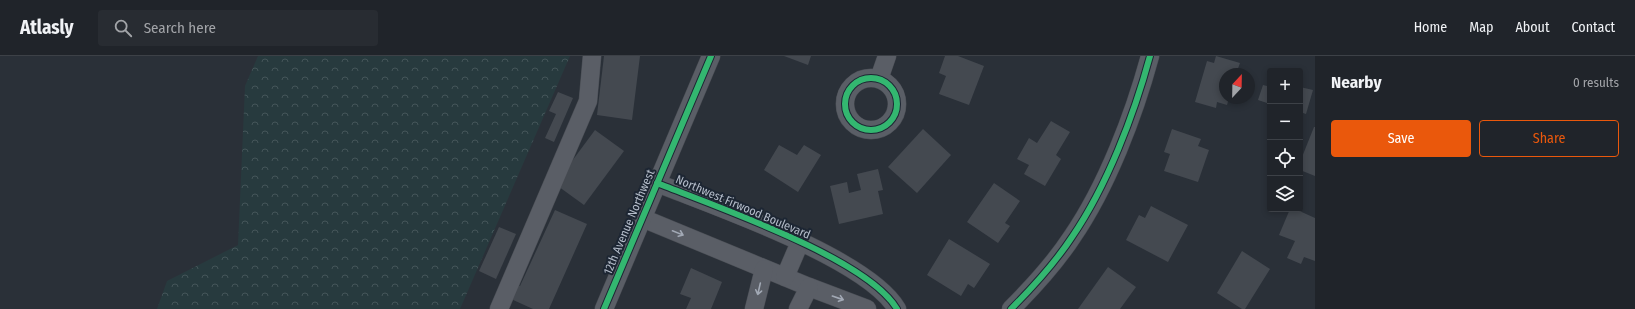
<!DOCTYPE html>
<meta charset="utf-8">
<style>
body{margin:0;font-family:"Fira Sans Condensed",sans-serif;background:#282c32;color:#f1f3f6}
.controls{position:absolute;right:12px;top:12px;display:grid;overflow:hidden;border-radius:4px;box-shadow:0 2px 6px #0003}
.controls button{width:36px;height:36px;display:grid;place-items:center;padding:0;border:0;border-bottom:1px solid #3d4147;background:#20242a;color:#f1f3f6;font:20px sans-serif}
.compass{position:absolute;left:1219px;top:12px;width:36px;height:36px;border-radius:50%;background:#20242a;box-shadow:0 2px 6px #0003;rotate:22deg}
.list{margin:0;padding:0;list-style:none}
h2{display:flex;justify-content:space-between;align-items:center;height:52px;margin:0;padding:0 16px;font-size:17px}
h2 small{font-size:13px;font-weight:400;color:#a2a4a8}
.actions{display:flex;gap:8px;padding:12px 16px}
.actions a{flex:1;padding:9px 0;border:1px solid #ea580c;border-radius:4px;text-align:center;font-size:14px;color:#ea580c}
.actions .main{background:#ea580c;color:#fff}
.icon{flex:none;width:22px;height:22px;fill:none;stroke:currentColor;stroke-width:2;stroke-linecap:round;stroke-linejoin:round}
.map{position:relative;flex:none;width:1315px;height:253px;overflow:hidden}
header{display:flex;align-items:center;gap:24px;box-sizing:border-box;height:56px;padding:0 20px;background:#20242a;border-bottom:1px solid #3d4147}
header strong{font-size:19px}
nav{display:flex;gap:22px;margin-inline-start:auto;font-size:14px}
.search{width:280px;height:36px;background:#282c32;display:flex;align-items:center;gap:10px;box-sizing:border-box;padding:0 14px;border-radius:4px;color:#a2a4a8;font-size:15px}
main{display:flex}
aside{flex:1;background:#20242a}
.map>svg:first-child{display:block}
.forest{fill:url(#forest-crowns)}
.building{fill:#444950}
.lines{fill:none;stroke-linecap:round;stroke-linejoin:round}
.minor-casing{stroke:#484c53;stroke-width:19}
.minor{stroke:#5a5e66;stroke-width:18}
.cycleway-casing{stroke:#1d2633;stroke-width:8}
.cycleway{stroke:#33b770;stroke-width:6}
.oneway{stroke:#a2a9b5}
.labels{text-anchor:middle;dominant-baseline:central;stroke-width:4;stroke-linejoin:round;paint-order:stroke}
.street-label{font-size:12px;fill:#b4bcc9;stroke:#1d2633}
</style>
<header>
<strong>Atlasly</strong>
<div class="search"><svg class="icon" aria-label="search" viewBox="0 0 24 24"><circle cx="10" cy="10" r="6"/><path d="M15 15l6 6"/></svg>Search here</div>
<nav><a>Home</a><a>Map</a><a>About</a><a>Contact</a></nav>
</header>
<main>
<div class="map">
<svg width="1315" height="253" viewBox="0 0 1315 253">
<defs>
<pattern id="forest-crowns" width="20" height="18" patternUnits="userSpaceOnUse"><rect width="20" height="18" fill="#273a3e"/><path d="M2 6a3 3 0 1 1 6 0M12 15a3 3 0 1 1 6 0" fill="none" stroke="#445559"/></pattern>
</defs>
<rect width="100%" height="100%" fill="#2a3038"/>
<polygon class="forest" points="258,0 570,0 460,253 157,253 167,225 238,189 245,30"/>
<g class="building">
<polygon points="604,0 640,0 632,64 597,59"/>
<polygon points="784,0 811,0 808,9"/>
<polygon points="945,0 958,0 984,10 969,49 939,38 946,20 939,17"/>
<polygon points="1216,0 1240,7 1236,18 1225,18 1225,42 1229,42 1227,49 1217,46 1216,52 1195,46 1207,5 1214,7"/>
<polygon points="1270,21 1270,48 1258,44 1263,29 1267,30"/>
<polygon points="1300,31 1313,34 1306,58 1300,56"/>
<polygon points="558,36 573,42 554,86 545,82 556,58 549,55"/>
<polygon points="1051,65 1070,76 1056,99 1061,103 1045,130 1024,118 1029,109 1017,103 1029,82 1037,87"/>
<polygon points="1314,71 1315,71 1315,120 1300,114 1300,106"/>
<polygon points="923,73 951,99 917,137 888,111"/>
<polygon points="1172,73 1201,83 1198,90 1209,94 1198,126 1164,115 1170,98 1164,96"/>
<polygon points="595,74 624,95 584,149 555,128"/>
<polygon points="779,89 797,99 804,89 821,99 798,136 764,114"/>
<polygon points="878,113 883,134 878,135 883,158 839,168 830,130 847,126 849,137 861,134 857,118"/>
<polygon points="994,127 1020,145 1005,167 1010,170 998,187 967,166"/>
<polygon points="1151,150 1188,169 1168,206 1126,184 1139,159 1145,162"/>
<polygon points="1290,153 1295,153 1315,162 1315,205 1304,201 1301,208 1287,202 1295,185 1279,179"/>
<polygon points="555,154 587,168 549,253 533,253 511,243 517,229 520,230"/>
<polygon points="499,171 516,178 496,223 479,215"/>
<polygon points="949,183 990,208 974,232 968,228 961,240 927,219"/>
<polygon points="1242,195 1270,213 1245,253 1242,253 1217,237"/>
<polygon points="1108,211 1136,231 1120,253 1078,253"/>
<polygon points="691,212 722,226 711,253 686,253 691,242 680,238"/>
</g>
<g class="lines">
<defs>
<g id="minor">
<circle cx="871" cy="48" r="26"/>
<polyline points="879,23 887,0"/>
<path d="M657,127C714,150 867,202 897,253"/>
<polyline points="642,162 809,231 867,253"/>
<polyline points="785,221 800,186"/>
<polyline points="499,253 588,45 592,0"/>
<polyline points="604,253 711,0"/>
<polyline points="754,253 764,213"/>
<polyline points="798,253 809,231"/>
<path d="M1011,253C1033,231 1055,207 1072,181C1107,130 1134,59 1150,0"/>
</g>
</defs>
<use href="#minor" class="minor-casing"/>
<use href="#minor" class="minor"/>
<defs>
<g id="cycleway">
<circle cx="871" cy="48" r="26"/>
<path d="M657,127C714,150 867,202 897,253"/>
<polyline points="604,253 711,0"/>
<path d="M1011,253C1033,231 1055,207 1072,181C1107,130 1134,59 1150,0"/>
</g>
</defs>
<use href="#cycleway" class="cycleway-casing"/>
<use href="#cycleway" class="cycleway"/>
</g>
<defs><path id="oneway-shaft" d="M-6 0H5M1.5-3L5.5 0L1.5 3" fill="none" stroke-width="1.6" stroke-linecap="round" stroke-linejoin="round"/></defs>
<g class="oneway">
<use href="#oneway-shaft" transform="translate(678 177) rotate(22)"/>
<use href="#oneway-shaft" transform="translate(759 233) rotate(103)"/>
<use href="#oneway-shaft" transform="translate(838 242) rotate(19)"/>
</g>
<g class="labels">
<g class="street-label">
<text transform="translate(743 151) rotate(23)">Northwest Firwood Boulevard</text>
<text transform="translate(629 166) rotate(-67)">12th Avenue Northwest</text>
</g>
</g>
</svg>
<div class="controls">
<button>+</button>
<button>−</button>
<button><svg class="icon" aria-label="locate" viewBox="0 0 24 24"><circle cx="12" cy="12" r="6"/><path d="M12 2v4M12 18v4M2 12h4M18 12h4"/></svg></button>
<button><svg class="icon" aria-label="layers" viewBox="0 0 24 24"><path d="M12 4l9 5-9 5-9-5zM3 14l9 5 9-5"/></svg></button>
</div>
<svg class="compass" viewBox="-18 -18 36 36"><path d="M0-13l5 13h-10z" fill="#e53935"/><path d="M0 13l5-13h-10z" fill="#a2a4a8"/></svg>
</div>
<aside>
<h2>Nearby<small>0 results</small></h2>
<ul class="list">
</ul>
<div class="actions"><a class="main">Save</a><a>Share</a></div>
</aside>
</main>
